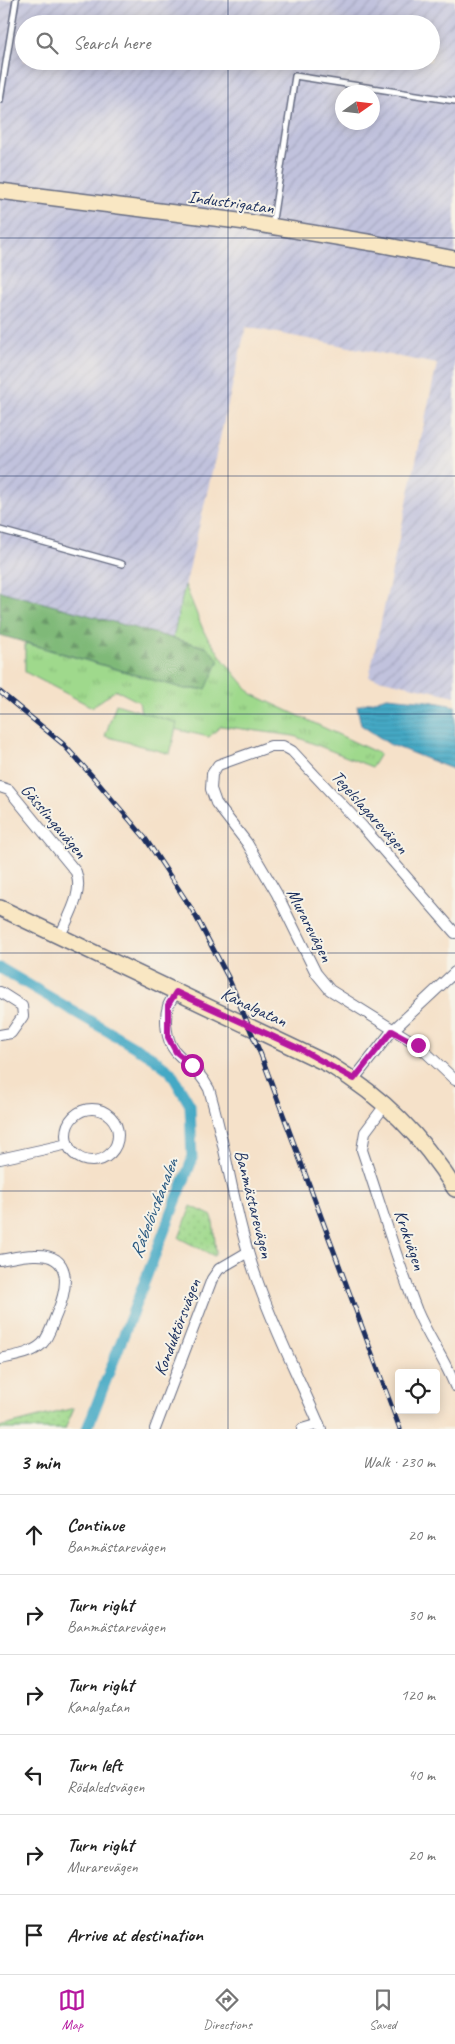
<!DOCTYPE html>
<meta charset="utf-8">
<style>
body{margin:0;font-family:Caveat,sans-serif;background:#f2f2f2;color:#222}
.controls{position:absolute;right:15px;bottom:15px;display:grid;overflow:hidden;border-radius:5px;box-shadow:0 2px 12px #0003}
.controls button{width:45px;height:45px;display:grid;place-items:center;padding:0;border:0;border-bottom:1px solid #e0e0e0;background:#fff;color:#222;font:25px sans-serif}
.compass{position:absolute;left:335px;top:85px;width:45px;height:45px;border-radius:50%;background:#fff;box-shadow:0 2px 12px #0003;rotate:76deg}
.stop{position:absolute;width:15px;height:15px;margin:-11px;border:4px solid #b5179e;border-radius:50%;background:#fff}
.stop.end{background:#b5179e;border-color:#fff;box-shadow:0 1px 5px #0008}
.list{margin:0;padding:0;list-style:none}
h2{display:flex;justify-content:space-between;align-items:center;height:65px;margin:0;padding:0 20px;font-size:21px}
h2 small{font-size:16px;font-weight:400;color:#767676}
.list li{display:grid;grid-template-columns:32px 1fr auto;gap:15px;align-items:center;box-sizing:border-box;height:80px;padding:0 20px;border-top:1px solid #e0e0e0}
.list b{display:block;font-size:19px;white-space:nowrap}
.list p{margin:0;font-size:16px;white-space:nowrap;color:#767676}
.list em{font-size:16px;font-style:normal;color:#767676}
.icon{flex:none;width:28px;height:28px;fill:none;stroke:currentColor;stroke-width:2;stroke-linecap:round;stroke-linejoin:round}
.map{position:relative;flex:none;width:455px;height:1429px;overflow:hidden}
.search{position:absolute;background:#fff;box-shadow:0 2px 12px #0003;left:15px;right:15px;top:15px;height:55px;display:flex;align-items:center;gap:12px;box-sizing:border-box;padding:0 18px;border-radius:28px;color:#767676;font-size:19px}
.sheet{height:545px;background:#fff}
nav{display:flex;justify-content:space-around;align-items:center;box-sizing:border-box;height:70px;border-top:1px solid #e0e0e0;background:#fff;font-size:14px;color:#767676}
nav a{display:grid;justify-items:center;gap:2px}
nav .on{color:#b5179e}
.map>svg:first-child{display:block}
.industrial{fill:url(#industrial-furrows);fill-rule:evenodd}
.grass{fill:url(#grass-tufts);stroke:#5d8475}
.forest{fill:url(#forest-firs);stroke:#4d746b}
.park{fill:url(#park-dots);stroke:#5d8475}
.pitch{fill:#9fd98c;stroke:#5d8475}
.water{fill:url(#water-rules);stroke:#306c92}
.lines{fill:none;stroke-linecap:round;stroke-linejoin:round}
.canal{stroke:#45a9c5;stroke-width:11}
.lane-casing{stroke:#676d83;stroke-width:8}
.street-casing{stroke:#676d83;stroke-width:12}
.secondary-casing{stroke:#676d83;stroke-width:18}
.lane{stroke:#fff;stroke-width:5}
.street{stroke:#fff;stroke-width:10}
.secondary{stroke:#f9e7c3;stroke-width:15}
.rail-casing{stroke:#1b2f5e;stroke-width:5}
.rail{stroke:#f7f3e8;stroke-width:3;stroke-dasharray:9;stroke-linecap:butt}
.route{stroke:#b5179e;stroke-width:6}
.grid{fill:none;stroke:#1b2f5e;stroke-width:1;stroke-opacity:0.55}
.labels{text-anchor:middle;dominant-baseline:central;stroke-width:4;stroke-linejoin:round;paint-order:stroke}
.street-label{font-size:18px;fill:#1b2f5e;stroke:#f7f3e8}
.water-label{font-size:19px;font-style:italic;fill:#2a5a82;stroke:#f7f3e8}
</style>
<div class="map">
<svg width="455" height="1429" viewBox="0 0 455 1429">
<defs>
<pattern id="industrial-furrows" width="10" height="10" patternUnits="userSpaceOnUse" patternTransform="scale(1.25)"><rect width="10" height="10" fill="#c1c2dd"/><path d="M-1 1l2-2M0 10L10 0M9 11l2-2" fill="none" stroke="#a5a7c0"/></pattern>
<pattern id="grass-tufts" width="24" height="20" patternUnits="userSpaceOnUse" patternTransform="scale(1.25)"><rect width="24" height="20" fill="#9fd98c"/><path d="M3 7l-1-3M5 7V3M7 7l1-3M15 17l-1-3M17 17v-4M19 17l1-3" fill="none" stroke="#88bb7b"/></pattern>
<pattern id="forest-firs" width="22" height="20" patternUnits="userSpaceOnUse" patternTransform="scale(1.25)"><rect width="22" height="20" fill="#7fb978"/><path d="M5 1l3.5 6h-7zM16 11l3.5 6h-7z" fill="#679766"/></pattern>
<pattern id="park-dots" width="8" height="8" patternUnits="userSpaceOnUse" patternTransform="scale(1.25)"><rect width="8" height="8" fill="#9fd98c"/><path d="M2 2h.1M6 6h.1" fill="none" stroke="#88bb7b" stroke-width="1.8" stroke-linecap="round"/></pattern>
<pattern id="water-rules" width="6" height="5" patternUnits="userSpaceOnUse" patternTransform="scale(1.25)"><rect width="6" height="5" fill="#45a9c5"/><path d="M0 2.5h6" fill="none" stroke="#398aa3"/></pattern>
</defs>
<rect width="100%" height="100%" fill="#f7f3e8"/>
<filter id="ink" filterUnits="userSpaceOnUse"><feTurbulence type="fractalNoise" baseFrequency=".02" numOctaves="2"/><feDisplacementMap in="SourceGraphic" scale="10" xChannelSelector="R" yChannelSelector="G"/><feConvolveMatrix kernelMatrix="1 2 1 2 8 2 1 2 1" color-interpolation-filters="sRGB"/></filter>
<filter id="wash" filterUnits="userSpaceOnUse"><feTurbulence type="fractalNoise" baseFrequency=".0096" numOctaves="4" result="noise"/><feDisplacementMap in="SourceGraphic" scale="20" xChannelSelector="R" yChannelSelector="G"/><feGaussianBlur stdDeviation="1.12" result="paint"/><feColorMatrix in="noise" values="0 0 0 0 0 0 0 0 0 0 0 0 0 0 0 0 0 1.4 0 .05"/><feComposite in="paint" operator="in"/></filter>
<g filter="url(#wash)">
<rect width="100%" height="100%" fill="#f5e1c9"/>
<path class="industrial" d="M0,0H455V696L369,677L437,364L246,327L173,638L0,591ZM24,24H431V61H24ZM342,92H372V122H342Z"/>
<polygon class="grass" points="185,585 204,632 225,662 252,694 380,754 372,767 294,736 221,726 209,737 143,722 139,702 116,690 92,707 25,672 25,643 185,689 206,689 208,648 173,638"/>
<polygon class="forest" points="0,591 208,648 219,661 206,689 185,689 0,635"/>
<g class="park">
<polygon points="191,1206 212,1216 213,1220 216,1253 214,1256 179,1238"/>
<polygon points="74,1408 65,1429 0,1429 0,1427"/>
</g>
<polygon class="pitch" points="116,704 177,723 170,754 105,736"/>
<polygon class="water" points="387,697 429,701 455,706 455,770 389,744 361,725 357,706"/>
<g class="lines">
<polyline class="canal" points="0,968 152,1057 170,1071 190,1105 192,1160 87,1429"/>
</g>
</g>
<g filter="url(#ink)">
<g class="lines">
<defs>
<g id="lane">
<polyline points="0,100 16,0"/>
<polyline points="272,226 295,76 455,101"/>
<polyline points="0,530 122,564"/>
</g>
<g id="street">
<path d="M0,787L9,790L76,872C84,893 68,917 60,936"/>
<polyline points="455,933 363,827 292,751 283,746 271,746 218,765 212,774 211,789 216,803 247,843 277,894 316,973 330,990 418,1045 455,1080"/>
<polyline points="0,992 22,1006 23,1016 11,1033 0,1035"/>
<path d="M176,992C174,996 170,1001 168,1006C164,1019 166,1040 175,1051C188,1066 198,1068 209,1089C227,1150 234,1214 255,1274C273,1328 299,1377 321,1429"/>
<polyline points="354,1079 392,1031 455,972"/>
<path d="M386,1104L365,1132L362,1150C380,1203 396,1258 417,1311C428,1337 445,1360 455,1386"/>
<circle cx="92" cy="1135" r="26"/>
<polyline points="0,1159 68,1144"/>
<path d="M0,1260C11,1258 23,1255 34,1255C73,1253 68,1287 57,1313C53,1322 49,1337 42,1344C31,1354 15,1356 0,1359"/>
<polyline points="155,1429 212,1279 219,1269 248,1252"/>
<polyline points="302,1429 319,1424"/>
</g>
<g id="secondary">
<polyline points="0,191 246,222 373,243 455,259"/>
<path d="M0,908L330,1065C384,1098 421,1135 455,1189"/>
</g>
</defs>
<use href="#lane" class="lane-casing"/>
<use href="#street" class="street-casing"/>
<use href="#secondary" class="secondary-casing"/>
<use href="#lane" class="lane"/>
<use href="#street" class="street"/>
<use href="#secondary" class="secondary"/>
<defs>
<polyline id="rail" points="0,692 63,744 93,777 145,838 193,911 228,977 261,1055 400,1429"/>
</defs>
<use href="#rail" class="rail-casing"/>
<use href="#rail" class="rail"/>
</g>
</g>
<g class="lines" filter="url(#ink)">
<polyline class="route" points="192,1065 176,1052 168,1037 168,1005 176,992 300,1049 354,1079 392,1031 418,1045"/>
</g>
<path class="grid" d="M228,0V24M228,61V1429M0,238H455M0,476H455M0,714H455M0,953H455M0,1191H455"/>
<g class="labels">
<g class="street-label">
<text transform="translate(231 202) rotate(8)">Industrigatan</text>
<text transform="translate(370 812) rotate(48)">Tegelslagarevägen</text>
<text transform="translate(54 821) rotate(50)">Gässlingavägen</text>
<text transform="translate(310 925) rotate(63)">Murarevägen</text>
<text transform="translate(254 1007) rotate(25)">Kanalgatan</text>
<text transform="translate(254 1204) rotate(76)">Banmästarevägen</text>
<text transform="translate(410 1240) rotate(71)">Krokvägen</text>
<text transform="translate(177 1327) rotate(-69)">Konduktörsvägen</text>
</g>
<g class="water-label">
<text transform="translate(154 1208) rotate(-69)">Råbelövskanalen</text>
</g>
</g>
</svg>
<div class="controls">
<button><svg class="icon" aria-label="locate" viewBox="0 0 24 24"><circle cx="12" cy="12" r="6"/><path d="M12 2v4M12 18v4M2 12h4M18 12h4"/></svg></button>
</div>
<svg class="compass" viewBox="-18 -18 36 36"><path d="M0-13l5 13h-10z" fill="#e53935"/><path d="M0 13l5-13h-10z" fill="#767676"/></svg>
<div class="stop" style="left:192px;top:1065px"></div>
<div class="stop end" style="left:418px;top:1045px"></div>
<div class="search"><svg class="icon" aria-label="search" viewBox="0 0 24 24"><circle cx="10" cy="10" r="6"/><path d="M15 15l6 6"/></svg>Search here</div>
</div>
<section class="sheet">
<h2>3 min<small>Walk · 230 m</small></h2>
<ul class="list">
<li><svg class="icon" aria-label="ahead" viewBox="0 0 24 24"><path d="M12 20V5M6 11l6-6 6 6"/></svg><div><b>Continue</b><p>Banmästarevägen</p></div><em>20 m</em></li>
<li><svg class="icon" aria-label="right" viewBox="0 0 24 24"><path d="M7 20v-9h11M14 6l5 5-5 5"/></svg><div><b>Turn right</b><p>Banmästarevägen</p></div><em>30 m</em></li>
<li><svg class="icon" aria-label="right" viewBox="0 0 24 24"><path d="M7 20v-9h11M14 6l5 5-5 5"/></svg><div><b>Turn right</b><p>Kanalgatan</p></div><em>120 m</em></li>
<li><svg class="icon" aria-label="left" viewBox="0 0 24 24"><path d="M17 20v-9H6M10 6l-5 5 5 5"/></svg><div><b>Turn left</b><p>Rödaledsvägen</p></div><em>40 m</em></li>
<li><svg class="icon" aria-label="right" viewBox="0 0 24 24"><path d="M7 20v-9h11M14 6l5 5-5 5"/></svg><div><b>Turn right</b><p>Murarevägen</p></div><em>20 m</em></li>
<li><svg class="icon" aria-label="arrive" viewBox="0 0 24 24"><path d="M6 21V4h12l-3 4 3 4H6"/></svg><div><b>Arrive at destination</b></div></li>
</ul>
</section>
<nav>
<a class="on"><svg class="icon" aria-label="map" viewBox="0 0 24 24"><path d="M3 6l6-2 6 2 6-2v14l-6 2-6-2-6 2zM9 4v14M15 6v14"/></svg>Map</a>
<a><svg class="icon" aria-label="directions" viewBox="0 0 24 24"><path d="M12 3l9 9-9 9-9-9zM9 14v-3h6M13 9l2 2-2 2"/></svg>Directions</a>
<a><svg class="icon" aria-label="saved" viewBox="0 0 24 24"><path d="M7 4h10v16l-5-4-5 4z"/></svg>Saved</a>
</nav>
